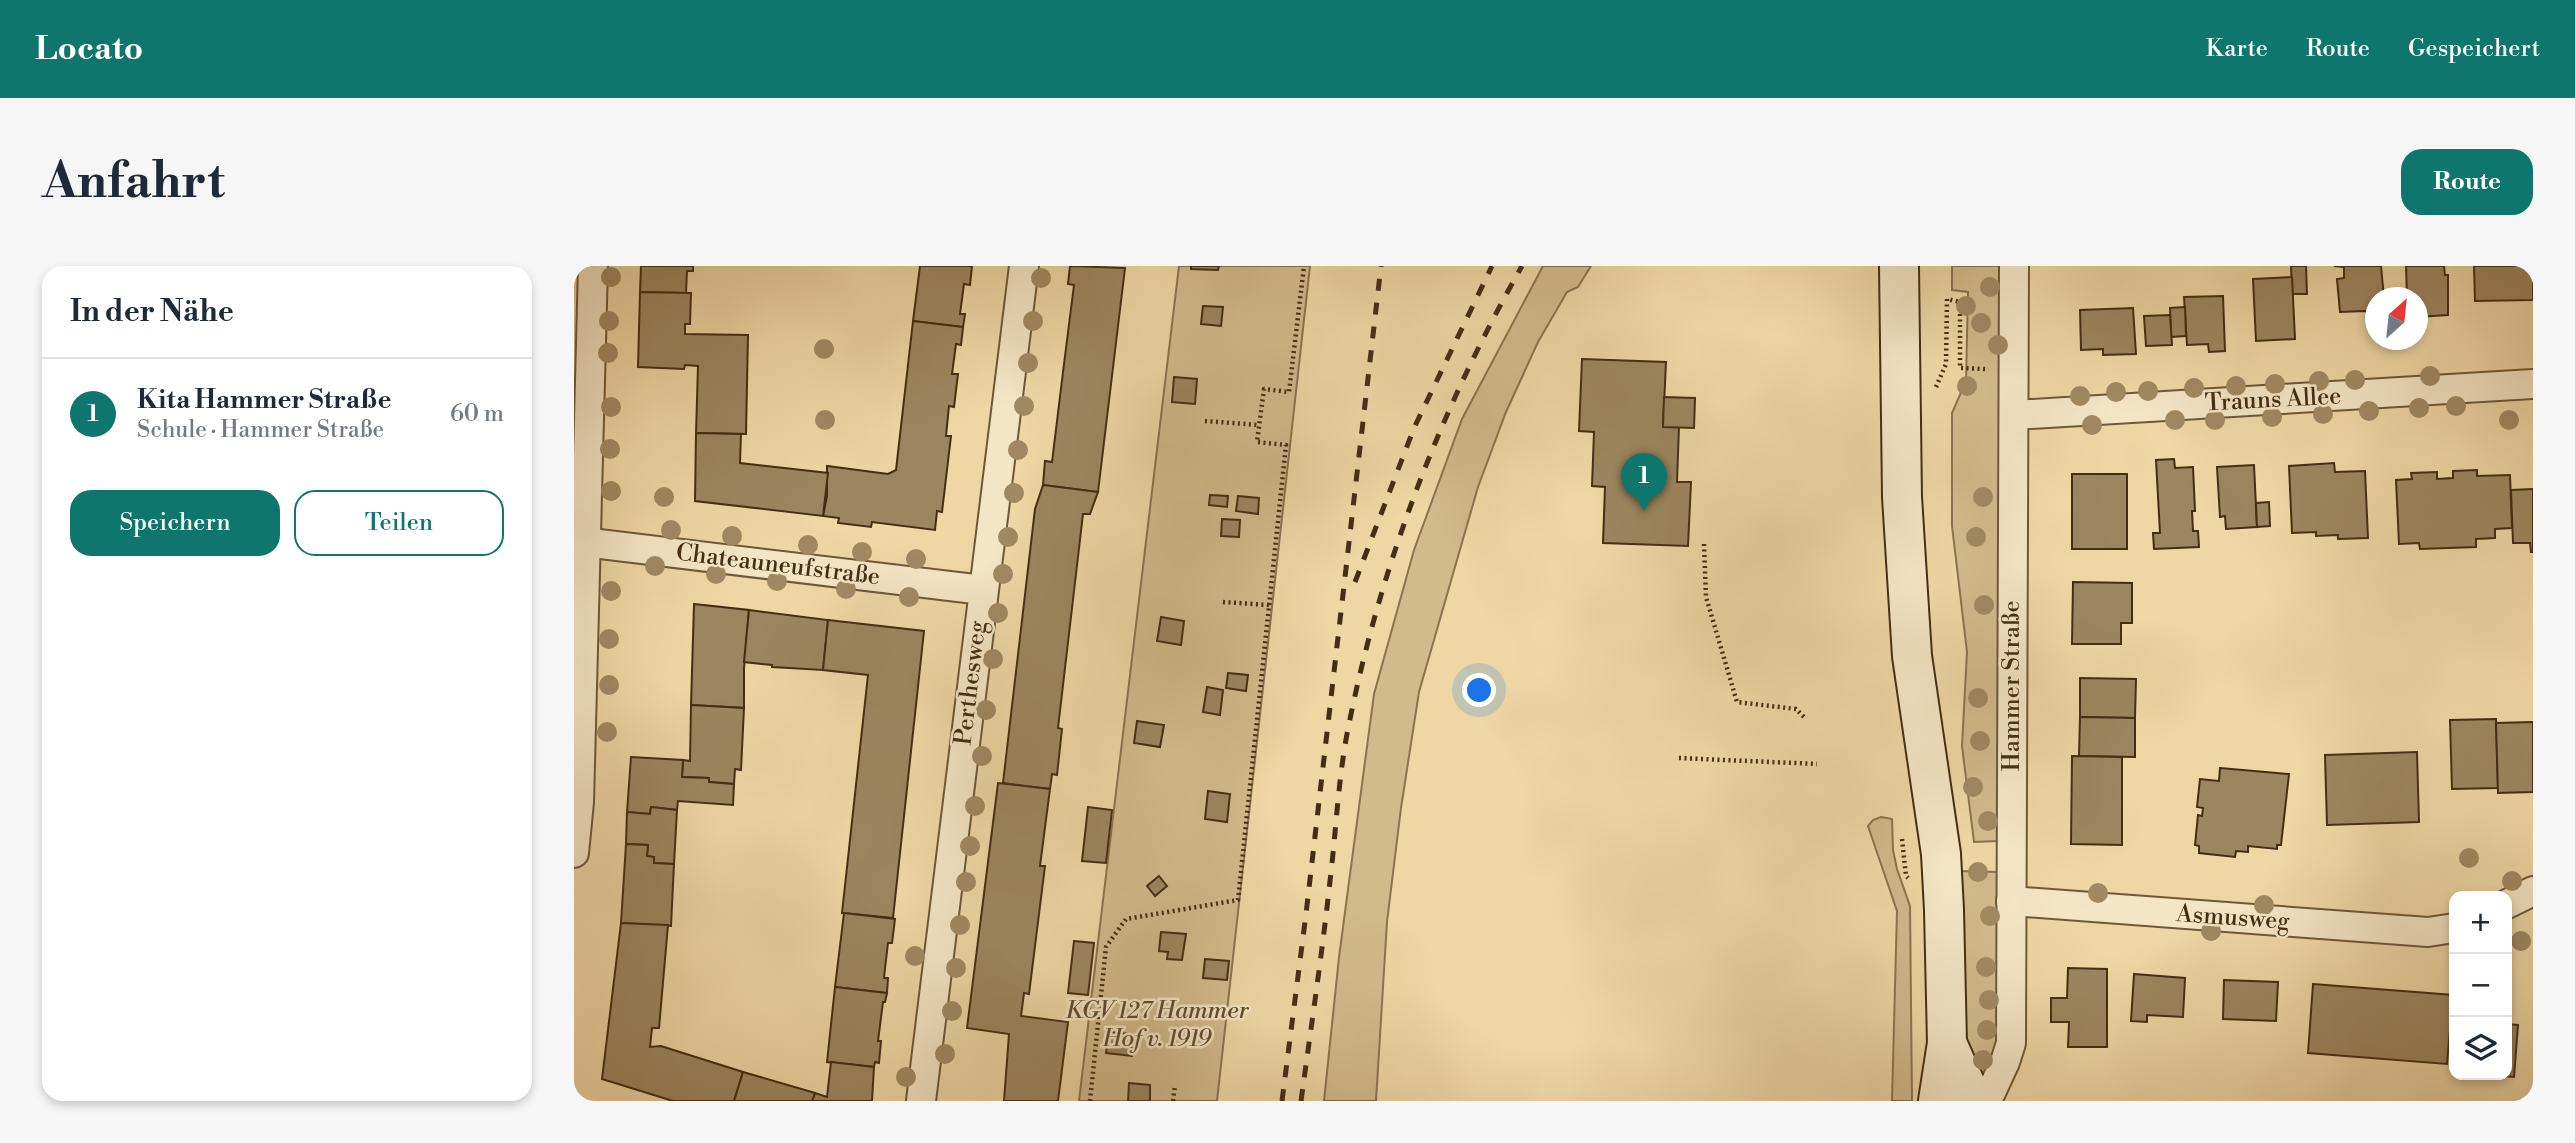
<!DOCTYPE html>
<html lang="de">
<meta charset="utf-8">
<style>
body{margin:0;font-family:"Libre Bodoni",serif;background:#f6f6f7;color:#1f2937}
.controls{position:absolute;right:21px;bottom:21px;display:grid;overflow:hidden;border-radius:14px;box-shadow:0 4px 10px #0003}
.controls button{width:63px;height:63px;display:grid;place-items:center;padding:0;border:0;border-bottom:2px solid #e0e1e3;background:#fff;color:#1f2937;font:35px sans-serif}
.compass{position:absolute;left:1791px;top:21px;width:63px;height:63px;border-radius:50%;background:#fff;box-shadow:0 4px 10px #0003;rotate:27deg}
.you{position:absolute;left:906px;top:425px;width:24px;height:24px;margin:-18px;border:5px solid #fff;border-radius:50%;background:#1a73e8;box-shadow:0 0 0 10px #1a73e833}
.badge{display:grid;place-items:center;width:46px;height:46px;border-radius:50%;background:#0f766e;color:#fff;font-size:23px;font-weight:700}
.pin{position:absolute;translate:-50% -58px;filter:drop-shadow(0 2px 4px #0008)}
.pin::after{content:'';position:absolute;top:37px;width:24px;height:21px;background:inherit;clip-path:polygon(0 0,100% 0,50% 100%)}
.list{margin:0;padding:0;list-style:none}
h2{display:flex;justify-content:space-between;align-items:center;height:91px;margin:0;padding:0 28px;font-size:30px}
h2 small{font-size:23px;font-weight:400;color:#747a83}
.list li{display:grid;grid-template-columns:46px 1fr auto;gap:21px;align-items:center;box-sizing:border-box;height:112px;padding:0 28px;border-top:2px solid #e0e1e3}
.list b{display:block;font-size:26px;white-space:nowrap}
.list p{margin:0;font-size:23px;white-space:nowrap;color:#747a83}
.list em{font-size:23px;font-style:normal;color:#747a83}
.actions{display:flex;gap:14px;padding:21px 28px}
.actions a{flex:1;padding:16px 0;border:2px solid #0f766e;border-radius:21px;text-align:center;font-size:24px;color:#0f766e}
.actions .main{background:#0f766e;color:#fff}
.icon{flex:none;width:38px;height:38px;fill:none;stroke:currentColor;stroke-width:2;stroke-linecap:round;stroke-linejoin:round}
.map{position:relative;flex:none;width:1959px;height:835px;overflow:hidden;border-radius:21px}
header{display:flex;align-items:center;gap:42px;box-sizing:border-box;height:98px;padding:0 35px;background:#0f766e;color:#fff}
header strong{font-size:33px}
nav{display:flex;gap:38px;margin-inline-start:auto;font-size:24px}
.intro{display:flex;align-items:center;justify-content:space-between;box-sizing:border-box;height:168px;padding:0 42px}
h1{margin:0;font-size:49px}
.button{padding:18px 32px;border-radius:21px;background:#0f766e;color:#fff;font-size:24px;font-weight:700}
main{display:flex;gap:42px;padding:0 42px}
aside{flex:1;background:#fff;border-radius:21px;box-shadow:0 4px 10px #0003}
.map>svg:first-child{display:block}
.green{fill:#d1ba8c;stroke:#8a7450;stroke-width:2}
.building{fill:#9c865f;stroke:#442e13;stroke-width:2}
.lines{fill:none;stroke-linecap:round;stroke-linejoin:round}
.minor-casing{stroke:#6e5838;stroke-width:32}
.secondary-casing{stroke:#442e13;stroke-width:42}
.path{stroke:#442e13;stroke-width:4.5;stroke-dasharray:2 3.5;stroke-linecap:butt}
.minor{stroke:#f4e5c4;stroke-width:28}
.secondary{stroke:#f4e5c4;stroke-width:38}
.rail{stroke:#442e13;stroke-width:5;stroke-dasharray:12 12;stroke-linecap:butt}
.tree{fill:#a08962}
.labels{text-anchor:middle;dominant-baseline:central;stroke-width:5;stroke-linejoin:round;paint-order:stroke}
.street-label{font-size:24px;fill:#442e13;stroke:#f4e5c4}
.park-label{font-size:24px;font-style:italic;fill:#604a2b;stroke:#f4e5c4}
</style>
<header>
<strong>Locato</strong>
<nav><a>Karte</a><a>Route</a><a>Gespeichert</a></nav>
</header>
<div class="intro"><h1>Anfahrt</h1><a class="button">Route</a></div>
<main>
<aside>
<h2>In der Nähe<small></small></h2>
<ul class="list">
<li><span class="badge">1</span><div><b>Kita Hammer Straße</b><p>Schule · Hammer Straße</p></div><em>60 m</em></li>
</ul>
<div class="actions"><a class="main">Speichern</a><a>Teilen</a></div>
</aside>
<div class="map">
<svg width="1959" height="835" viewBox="0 0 1959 835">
<rect width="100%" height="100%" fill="#eed7a5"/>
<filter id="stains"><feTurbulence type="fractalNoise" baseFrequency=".00286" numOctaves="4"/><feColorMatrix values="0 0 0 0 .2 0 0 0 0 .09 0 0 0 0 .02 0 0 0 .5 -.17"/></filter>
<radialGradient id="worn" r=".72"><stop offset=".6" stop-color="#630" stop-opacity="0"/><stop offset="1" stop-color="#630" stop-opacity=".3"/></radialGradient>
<g class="green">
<polygon points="605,0 736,0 643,835 505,835"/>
<polygon points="969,0 1017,0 1004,21 993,26 964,76 932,146 904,221 845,426 827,542 813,656 802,835 750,835 765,691 800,428 840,284 888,153"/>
<polygon points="1378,0 1426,0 1424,575 1400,576 1388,480 1393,386 1378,260 1378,147 1392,115 1394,26 1378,24"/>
<polygon points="1307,551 1318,553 1319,584 1323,603 1336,640 1338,835 1318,835 1323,645 1294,560 1299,554"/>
<polygon points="1386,605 1424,606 1426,754 1423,781 1405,819 1393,783 1389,752"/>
</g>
<g class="building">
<polygon points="67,0 119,0 119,5 113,5 112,27 66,26"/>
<polygon points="346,0 398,0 396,19 390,18 386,48 391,48 389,61 339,55"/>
<polygon points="496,0 551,2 524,226 469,219 471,195 478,196 489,106 500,19 494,18"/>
<polygon points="617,0 645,0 644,4 617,3"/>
<polygon points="1717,0 1732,0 1733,28 1718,28"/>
<polygon points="1760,0 1807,0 1810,32 1801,32 1801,50 1791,45 1766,46 1763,13 1770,12 1770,1"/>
<polygon points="1832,0 1870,0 1871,9 1874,9 1874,49 1843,51 1843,32 1833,32"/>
<polygon points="1900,0 1959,0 1959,34 1901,35"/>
<polygon points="1718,11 1721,73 1682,75 1679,13"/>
<polygon points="66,26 117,27 116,58 111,58 111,68 174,69 172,168 122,167 124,100 111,99 110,103 64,101"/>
<polygon points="1649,30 1651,85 1635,86 1634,78 1613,79 1610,31"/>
<polygon points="629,40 649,41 647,60 627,58"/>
<polygon points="1611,41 1612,70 1597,71 1596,42"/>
<polygon points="1559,42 1562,88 1529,89 1529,83 1507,84 1506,44"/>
<polygon points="1596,49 1598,79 1572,80 1570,50"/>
<polygon points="339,55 389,61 387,79 382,78 378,108 384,108 380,141 375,140 372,170 377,170 368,246 363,245 361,264 298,256 297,261 264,257 265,252 249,250 253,230 253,200 314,208 322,204"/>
<polygon points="1008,93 1092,96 1089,161 1105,161 1103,216 1117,216 1114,280 1029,277 1031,221 1018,220 1020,166 1005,165"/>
<polygon points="600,111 623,113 621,138 598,136"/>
<polygon points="1090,131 1121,132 1120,162 1089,161"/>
<polygon points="122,167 167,168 166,197 254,207 249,250 121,235"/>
<polygon points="1600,193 1601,202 1619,201 1621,245 1618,245 1619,265 1624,265 1625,281 1580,283 1579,267 1586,267 1582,194"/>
<polygon points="1760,197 1761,206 1791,205 1794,272 1764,273 1764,269 1742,270 1742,266 1718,267 1715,200"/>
<polygon points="1680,199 1683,261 1652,263 1651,250 1646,251 1643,201"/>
<polygon points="1903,204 1903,210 1936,209 1938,262 1921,263 1921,272 1902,273 1902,281 1846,283 1845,277 1825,278 1822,214 1838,213 1837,207 1863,206 1863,213 1879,212 1879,205"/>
<rect x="1498" y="208" width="55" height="75"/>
<polygon points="469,219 524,226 516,248 509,248 484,462 488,463 483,509 478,508 476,523 429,517 461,243"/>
<polygon points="1959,223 1959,286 1957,286 1956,277 1939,277 1937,224"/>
<polygon points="636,229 654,230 653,241 635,239"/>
<polygon points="664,230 685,232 684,248 662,245"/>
<polygon points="1695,236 1696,260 1683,261 1682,237"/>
<polygon points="648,253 666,254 665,271 647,270"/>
<polygon points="1499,316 1558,317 1558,357 1547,357 1547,378 1498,378"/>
<polygon points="120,338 175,344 170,403 170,442 117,439"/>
<polygon points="175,344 254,354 249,404 198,401 198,399 170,396"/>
<polygon points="587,351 610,355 607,379 583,375"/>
<polygon points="254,354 350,365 319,652 268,647 294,409 249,404"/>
<polygon points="654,407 674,409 672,425 652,422"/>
<polygon points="1506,412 1562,413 1561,452 1506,451"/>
<polygon points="633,421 649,424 646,449 629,446"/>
<polygon points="117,439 170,442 167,504 161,503 160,518 135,516 135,512 108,511 109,494 116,495"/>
<polygon points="1506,451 1561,452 1561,491 1505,490"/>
<polygon points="1922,453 1924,522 1878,523 1876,454"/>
<polygon points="563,455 590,459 586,481 560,477"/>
<polygon points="1959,456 1959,526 1924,527 1922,457"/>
<polygon points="1843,486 1845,556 1753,559 1751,489"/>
<polygon points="1498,490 1548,491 1548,579 1497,578"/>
<polygon points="57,491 109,494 108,511 135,512 135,516 160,518 159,539 104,535 103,544 77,541 76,548 53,546"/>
<polygon points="1646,502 1715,508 1707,579 1703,579 1703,583 1674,580 1674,586 1662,585 1661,591 1625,587 1625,580 1621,579 1624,549 1628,550 1629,542 1623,541 1626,513 1645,515"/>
<polygon points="424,517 476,523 466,600 471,600 455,728 450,727 447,750 494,756 484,835 430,835 435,768 393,762"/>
<polygon points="634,525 656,528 653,556 631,553"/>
<polygon points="77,541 103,544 100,598 80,597 80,591 73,590 74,579 52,578 53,546 76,548"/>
<polygon points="514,541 538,544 532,597 508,595"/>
<polygon points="52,578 74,579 73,590 80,591 80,597 100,598 97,660 47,657"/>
<polygon points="585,610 593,620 581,630 573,620"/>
<polygon points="270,647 321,653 318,677 314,677 312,694 310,712 314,712 313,727 261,721"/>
<polygon points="47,657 94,659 85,762 78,762 76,781 87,780 169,806 160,835 99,835 28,813"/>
<polygon points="587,666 612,668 608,694 593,693 594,686 585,685"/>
<polygon points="500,675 520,677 514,729 494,727"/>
<polygon points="631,693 655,695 653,714 629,712"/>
<polygon points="1494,702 1533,703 1533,781 1494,781 1495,756 1477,756 1477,732 1493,732"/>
<polygon points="1560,708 1611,712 1609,751 1573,749 1573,756 1557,755"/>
<polygon points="1650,714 1704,716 1702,755 1649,753"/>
<polygon points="1739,718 1879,729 1873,798 1734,787"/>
<polygon points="261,721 313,727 311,736 309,736 304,775 307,775 305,797 301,796 300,801 253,796"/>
<polygon points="1933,758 1944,759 1940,811 1913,809 1933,809"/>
<polygon points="535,766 555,768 554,781 559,782 558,790 532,787"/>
<polygon points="257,796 300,801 298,835 238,835 241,827 253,831"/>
<polygon points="169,806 241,827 238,835 160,835"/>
<polygon points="555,817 576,819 576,835 554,835"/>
</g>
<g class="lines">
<defs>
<g id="minor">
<polyline points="1440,149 1959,118"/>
<polyline points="0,275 409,324"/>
<polyline points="0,587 5,536 19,0"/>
<polyline points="1437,635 1854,666 1880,662"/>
<polyline points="1933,638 1959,625"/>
<polyline points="347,835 450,0"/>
<polyline points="1413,835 1431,796 1437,777 1440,0"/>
</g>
<g id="secondary">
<polyline points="1325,0 1328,231 1338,390 1367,588 1370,644 1373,777 1364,835"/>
<polyline points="1373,777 1399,835"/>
</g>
</defs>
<use href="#minor" class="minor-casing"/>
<use href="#secondary" class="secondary-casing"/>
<g class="path">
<polyline points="1362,121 1372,98 1373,33 1386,36 1386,102 1411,103"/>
<polyline points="631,155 685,159"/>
<polyline points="1130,278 1132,331 1163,436 1222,443 1232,453"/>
<polyline points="649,336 695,339"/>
<polyline points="1105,492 1243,498"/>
<polyline points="1328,573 1332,610 1334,612"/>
<polyline points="516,835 532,681 552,653 664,634 712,179 683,176 690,123 715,126 730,0"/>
<polyline points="599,835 601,819"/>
</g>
<use href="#minor" class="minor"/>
<use href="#secondary" class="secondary"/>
<g class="rail">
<polyline points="781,316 840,162 918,0"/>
<polyline points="708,835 732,648 807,0"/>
<path d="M727,835C737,762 748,688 756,615C762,566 764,516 773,468C805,303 865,146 948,0"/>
</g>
</g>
<g class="tree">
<circle cx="37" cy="11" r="10"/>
<circle cx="467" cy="12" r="10"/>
<circle cx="1416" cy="21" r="10"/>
<circle cx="1392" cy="40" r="10"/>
<circle cx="35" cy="55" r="10"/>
<circle cx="459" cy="55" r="10"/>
<circle cx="1407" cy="57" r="10"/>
<circle cx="1424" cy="79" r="10"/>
<circle cx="250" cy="83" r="10"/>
<circle cx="34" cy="87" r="10"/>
<circle cx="454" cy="97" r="10"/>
<circle cx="1856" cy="110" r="10"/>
<circle cx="1781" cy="114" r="10"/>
<circle cx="1745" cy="115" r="10"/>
<circle cx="1701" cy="118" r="10"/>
<circle cx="1393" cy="120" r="10"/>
<circle cx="1662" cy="120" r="10"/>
<circle cx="1620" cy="122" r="10"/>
<circle cx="1574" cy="125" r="10"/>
<circle cx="1542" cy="126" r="10"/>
<circle cx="1506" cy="130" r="10"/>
<circle cx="450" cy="140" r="10"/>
<circle cx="1882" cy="140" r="10"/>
<circle cx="37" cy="141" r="10"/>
<circle cx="1845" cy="142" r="10"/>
<circle cx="1795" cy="145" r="10"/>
<circle cx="1749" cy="148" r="10"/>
<circle cx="1698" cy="151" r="10"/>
<circle cx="251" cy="154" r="10"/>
<circle cx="1601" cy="154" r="10"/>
<circle cx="1641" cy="154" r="10"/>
<circle cx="1935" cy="154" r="10"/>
<circle cx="1518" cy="159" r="10"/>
<circle cx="36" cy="183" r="10"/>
<circle cx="444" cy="184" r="10"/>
<circle cx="37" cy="225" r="10"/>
<circle cx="440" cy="227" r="10"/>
<circle cx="90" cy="231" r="10"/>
<circle cx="1409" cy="231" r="10"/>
<circle cx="97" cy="264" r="10"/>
<circle cx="158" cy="270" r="10"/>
<circle cx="434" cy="271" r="10"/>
<circle cx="1402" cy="271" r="10"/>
<circle cx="234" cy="279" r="10"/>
<circle cx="288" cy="286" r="10"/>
<circle cx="342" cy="293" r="10"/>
<circle cx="81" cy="300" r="10"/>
<circle cx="142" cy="308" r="10"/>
<circle cx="429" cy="308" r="10"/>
<circle cx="203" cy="315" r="10"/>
<circle cx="272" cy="323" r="10"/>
<circle cx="37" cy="325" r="10"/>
<circle cx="335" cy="331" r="10"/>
<circle cx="1410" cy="339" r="10"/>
<circle cx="424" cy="347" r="10"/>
<circle cx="35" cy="373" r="10"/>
<circle cx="419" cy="393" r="10"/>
<circle cx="35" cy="419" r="10"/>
<circle cx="1404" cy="432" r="10"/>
<circle cx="412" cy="444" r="10"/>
<circle cx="33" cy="466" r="10"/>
<circle cx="1406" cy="475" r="10"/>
<circle cx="408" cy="490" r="10"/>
<circle cx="1399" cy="521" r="10"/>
<circle cx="401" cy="540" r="10"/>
<circle cx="1414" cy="555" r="10"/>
<circle cx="396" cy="580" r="10"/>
<circle cx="1895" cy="592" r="10"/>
<circle cx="1404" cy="606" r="10"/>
<circle cx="1938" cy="615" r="10"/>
<circle cx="392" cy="616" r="10"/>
<circle cx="1524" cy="627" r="10"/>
<circle cx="1690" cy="639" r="10"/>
<circle cx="1416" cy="650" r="10"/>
<circle cx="386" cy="659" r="10"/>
<circle cx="1637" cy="665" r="10"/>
<circle cx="1947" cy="675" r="10"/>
<circle cx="341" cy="690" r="10"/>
<circle cx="1412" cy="701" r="10"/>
<circle cx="382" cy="702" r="10"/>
<circle cx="1415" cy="734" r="10"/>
<circle cx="378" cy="745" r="10"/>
<circle cx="1413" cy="764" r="10"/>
<circle cx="371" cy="788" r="10"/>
<circle cx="1409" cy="794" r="10"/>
<circle cx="332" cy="811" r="10"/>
</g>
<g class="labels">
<g class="street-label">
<text transform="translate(1699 134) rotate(-3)">Trauns Allee</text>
<text transform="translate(204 299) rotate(7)">Chateauneufstraße</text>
<text transform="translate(397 417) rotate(-83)">Perthesweg</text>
<text transform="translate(1438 420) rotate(-90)">Hammer Straße</text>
<text transform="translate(1659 652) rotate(4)">Asmusweg</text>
</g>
<g class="park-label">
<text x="583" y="745">KGV 127 Hammer<tspan x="583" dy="28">Hof v. 1919</tspan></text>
</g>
</g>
<rect width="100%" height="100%" filter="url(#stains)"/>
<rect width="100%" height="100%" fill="url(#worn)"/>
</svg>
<div class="controls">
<button>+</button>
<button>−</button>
<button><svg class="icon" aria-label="layers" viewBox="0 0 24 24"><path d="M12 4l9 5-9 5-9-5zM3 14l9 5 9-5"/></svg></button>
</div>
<svg class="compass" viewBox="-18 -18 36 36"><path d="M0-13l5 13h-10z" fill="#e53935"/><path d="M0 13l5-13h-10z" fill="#747a83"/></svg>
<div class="you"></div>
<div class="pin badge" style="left:1070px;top:245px">1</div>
</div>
</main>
